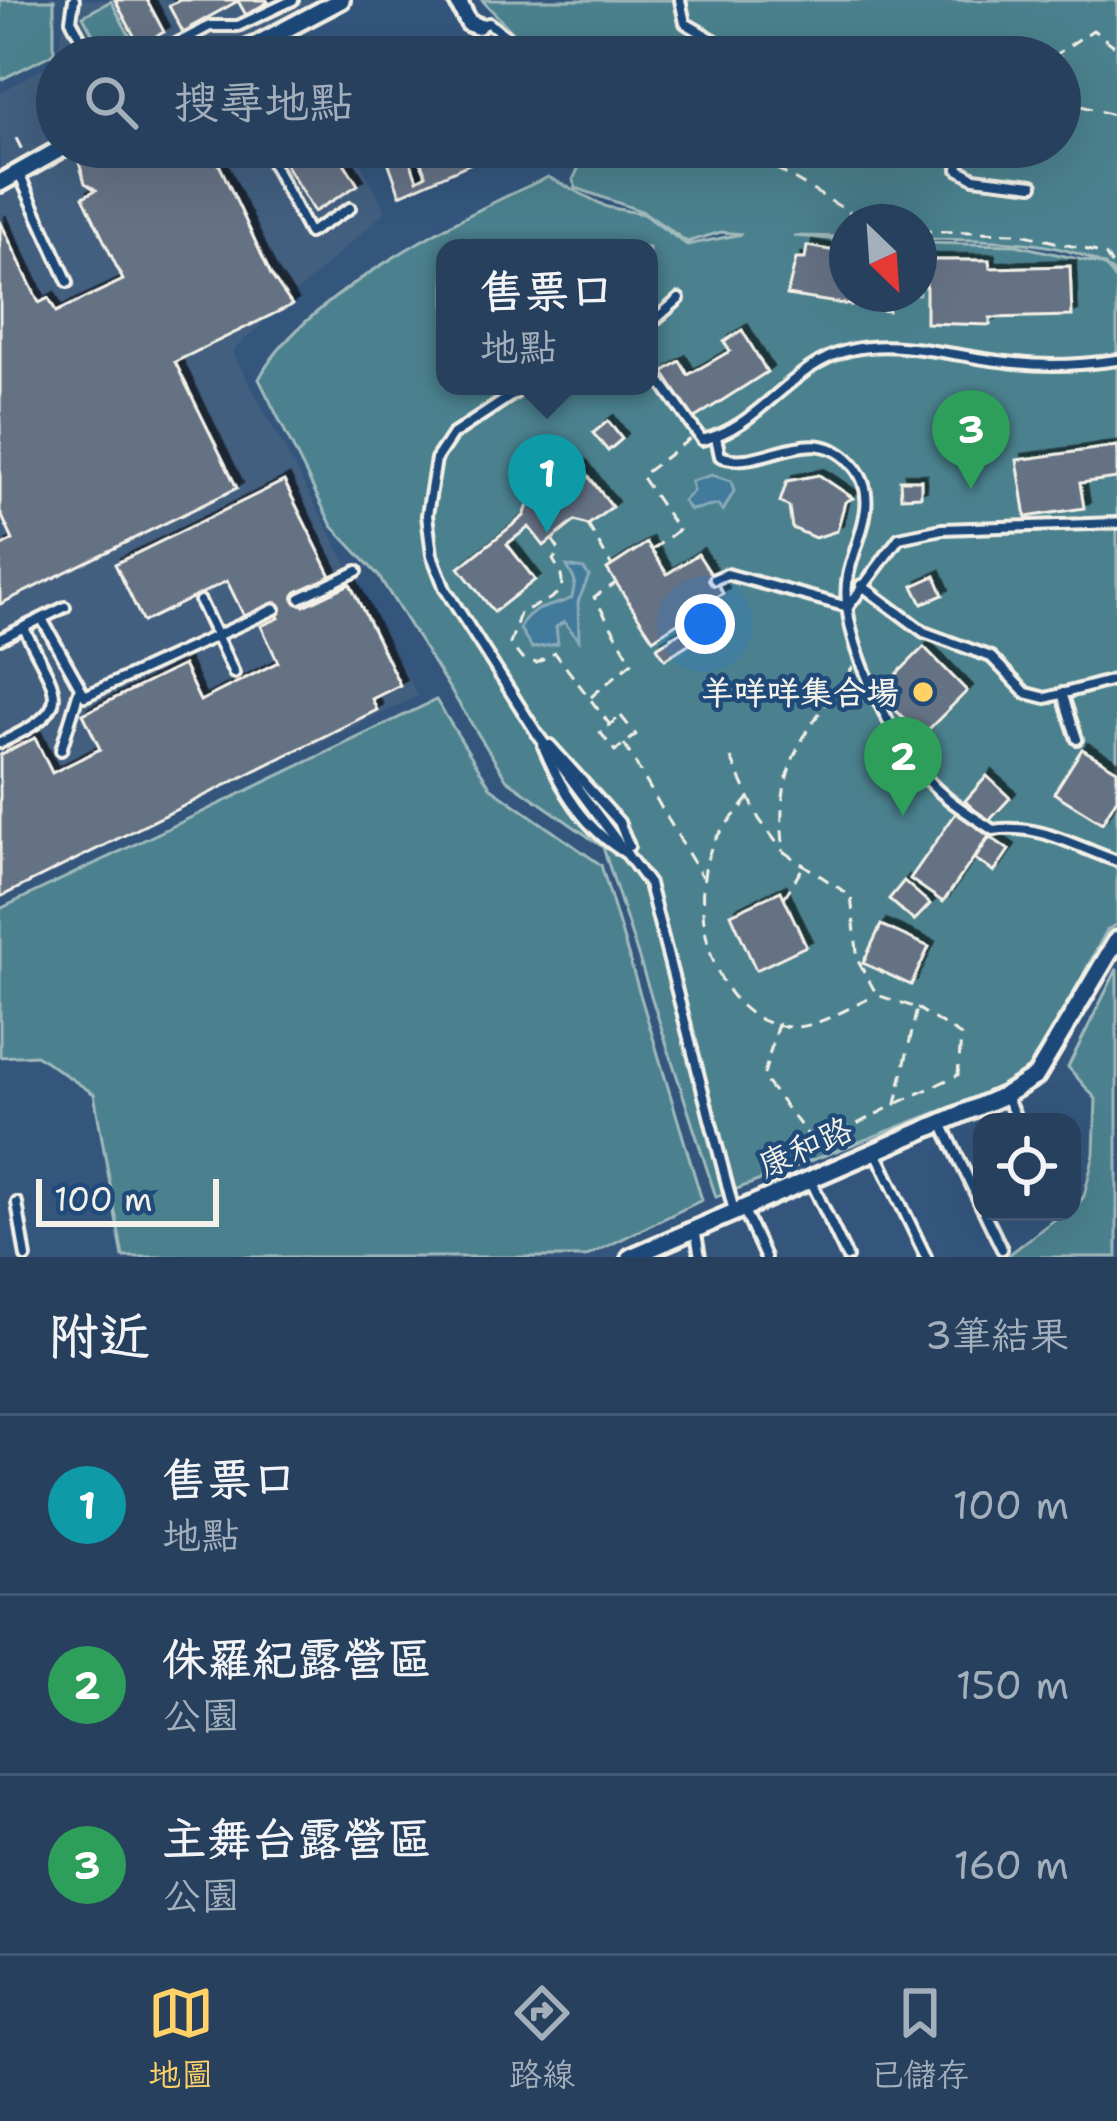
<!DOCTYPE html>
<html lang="zh-TW">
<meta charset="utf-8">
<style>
body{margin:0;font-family:"Shantell Sans","LXGW WenKai TC",sans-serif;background:#2f4764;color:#f1f3f6}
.controls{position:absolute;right:36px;bottom:36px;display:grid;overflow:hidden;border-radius:24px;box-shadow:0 12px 48px #0002}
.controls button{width:108px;height:108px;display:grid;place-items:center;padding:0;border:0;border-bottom:3px solid #435973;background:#27405e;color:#f1f3f6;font:60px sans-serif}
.compass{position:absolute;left:829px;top:204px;width:108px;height:108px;border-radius:50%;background:#27405e;box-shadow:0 12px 48px #0002;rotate:155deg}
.scale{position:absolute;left:36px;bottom:30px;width:183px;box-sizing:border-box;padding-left:12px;border:6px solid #f4f1e8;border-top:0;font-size:33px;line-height:42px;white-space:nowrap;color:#f4f1e8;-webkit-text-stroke:9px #1f4a7a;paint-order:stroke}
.you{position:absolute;left:705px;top:624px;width:42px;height:42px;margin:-30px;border:9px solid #fff;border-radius:50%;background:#1a73e8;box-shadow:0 0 0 18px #1a73e833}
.badge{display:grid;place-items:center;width:78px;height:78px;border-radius:50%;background:#ffd166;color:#fff;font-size:39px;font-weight:700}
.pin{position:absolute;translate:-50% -99px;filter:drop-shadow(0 3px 6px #0008)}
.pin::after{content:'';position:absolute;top:63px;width:42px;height:36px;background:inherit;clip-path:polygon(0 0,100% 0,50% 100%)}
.popup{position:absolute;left:436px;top:239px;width:222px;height:156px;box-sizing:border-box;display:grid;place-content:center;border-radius:24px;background:#27405e;filter:drop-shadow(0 3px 9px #0005);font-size:39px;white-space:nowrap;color:#a4afbc}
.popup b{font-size:45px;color:#f1f3f6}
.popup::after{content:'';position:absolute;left:50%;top:100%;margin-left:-24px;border:24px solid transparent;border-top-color:#27405e}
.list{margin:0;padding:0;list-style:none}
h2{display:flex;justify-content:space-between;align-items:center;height:156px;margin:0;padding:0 48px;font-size:51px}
h2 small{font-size:39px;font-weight:400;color:#a4afbc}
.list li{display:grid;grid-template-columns:78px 1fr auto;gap:36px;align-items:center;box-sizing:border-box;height:180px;padding:0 48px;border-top:3px solid #435973}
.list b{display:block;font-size:45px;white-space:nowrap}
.list p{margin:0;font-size:39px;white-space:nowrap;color:#a4afbc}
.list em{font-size:39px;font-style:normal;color:#a4afbc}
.icon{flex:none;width:66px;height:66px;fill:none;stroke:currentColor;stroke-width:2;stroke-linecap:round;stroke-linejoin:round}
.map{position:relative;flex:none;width:1117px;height:1257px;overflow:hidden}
.search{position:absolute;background:#27405e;box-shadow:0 12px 48px #0002;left:36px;right:36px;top:36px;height:132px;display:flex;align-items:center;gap:30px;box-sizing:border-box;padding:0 42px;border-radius:66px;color:#a4afbc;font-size:45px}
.sheet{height:696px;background:#27405e}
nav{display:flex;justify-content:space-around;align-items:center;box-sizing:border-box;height:168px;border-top:3px solid #435973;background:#27405e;font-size:33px;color:#a4afbc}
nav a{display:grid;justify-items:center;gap:6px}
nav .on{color:#ffd166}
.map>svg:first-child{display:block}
.built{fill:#435e7f}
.green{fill:#4c818e;stroke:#a0b9bb;stroke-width:3;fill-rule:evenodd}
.water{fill:#427a9b;stroke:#89aaba;stroke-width:3}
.building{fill:#657284;stroke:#f4f1e8;stroke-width:3;filter:url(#shadow)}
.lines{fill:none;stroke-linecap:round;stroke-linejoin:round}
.lane-casing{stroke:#f4f1e8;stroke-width:16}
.street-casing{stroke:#f4f1e8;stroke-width:24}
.path{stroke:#f4f1e8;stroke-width:3;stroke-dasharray:12 9;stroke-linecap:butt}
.lane{stroke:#1f4a7a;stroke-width:8}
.street{stroke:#1f4a7a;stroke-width:15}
.poi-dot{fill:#ffd166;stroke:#1f4a7a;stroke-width:4.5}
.labels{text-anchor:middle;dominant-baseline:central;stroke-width:9;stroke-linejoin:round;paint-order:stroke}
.poi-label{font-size:33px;font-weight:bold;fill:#f4f1e8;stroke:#1f4a7a;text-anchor:end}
.street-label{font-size:33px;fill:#f4f1e8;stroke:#1f4a7a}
</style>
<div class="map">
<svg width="1117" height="1257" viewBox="0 0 1117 1257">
<defs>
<filter id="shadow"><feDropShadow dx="5.5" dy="-5.5" stdDeviation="0" flood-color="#0009"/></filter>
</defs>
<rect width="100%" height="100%" fill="#34567d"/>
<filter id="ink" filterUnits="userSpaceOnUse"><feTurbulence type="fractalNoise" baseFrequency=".00833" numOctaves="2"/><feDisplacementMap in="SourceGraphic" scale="24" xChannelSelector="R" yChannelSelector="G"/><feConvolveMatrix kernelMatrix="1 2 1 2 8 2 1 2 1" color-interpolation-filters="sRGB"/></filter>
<g filter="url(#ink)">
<g class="built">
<polygon points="70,0 324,0 219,57 57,57 57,145 0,176 0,93 55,61"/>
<polygon points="89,147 352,147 386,211 232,351 418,696 0,895 0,197"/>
</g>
<g class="green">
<polygon points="0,0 54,0 54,53 0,80"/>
<path d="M482,0H1117V277C1081,236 972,240 919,239V222H847V237L793,236L847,240V294H919V243L1016,245L1105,265L1117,282V924L1107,930L1029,1077L716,1197L603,847L507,780L378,575L332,526L259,379C302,296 463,215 548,177L607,207L643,214L687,245L742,234L721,232L687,242L644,212L576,188L573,180L588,147H1060V57H536ZM445,248H649V386H445Z"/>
<polygon points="111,1 136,48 105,57 83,16"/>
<polygon points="436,700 491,788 601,865 702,1200 585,1257 123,1257 94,1094 36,1055 0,1057 0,909"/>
<polygon points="1117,969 1117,1257 1006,1257 1064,1212 1072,1212 1084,1196 1094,1154 1096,1099 1068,1067"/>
</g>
<g class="water">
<polygon points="712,475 731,481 734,491 723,511 718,505 690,510 683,501 693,491 691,481"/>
<path d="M567,566L584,569L589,576L578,602L579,640L564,622L556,627L558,644L532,648L520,629C526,606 553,608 572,598L575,581Z"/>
</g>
<g class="building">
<polygon points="115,0 147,0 164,32 139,45"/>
<polygon points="180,0 267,0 268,2 246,15 238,1 191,27 193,32 185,36 169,6"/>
<polygon points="101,147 211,147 271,275 292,305 175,362 237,488 0,604 0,547 13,540 0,512 0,221 39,303 49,298 56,312 123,280 83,197 96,190 85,183 78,159"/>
<polygon points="275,147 334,147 358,185 314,212"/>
<polygon points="405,147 417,180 426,175 414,147 507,147 400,195 384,150 378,147"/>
<polygon points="807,246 847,253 847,294 892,294 888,311 787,295 796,259 805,259"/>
<polygon points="926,260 989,260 990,268 1070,266 1072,316 990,318 990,325 926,323"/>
<polygon points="742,330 767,372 693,419 663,372 680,361 688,375 730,351 724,342"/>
<polygon points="608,421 622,439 608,451 593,433"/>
<polygon points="945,430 986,454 979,466 938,442"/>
<polygon points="1117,446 1117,478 1080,483 1084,508 1026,517 1017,460"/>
<polygon points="581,466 612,507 588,525 575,521 544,546 529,527 507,544 535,580 494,612 459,568 524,516 538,479 556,485"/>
<polygon points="819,475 853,498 845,502 837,531 815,538 792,528 789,507 780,502 787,481"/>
<polygon points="900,480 921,480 921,496 901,497"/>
<polygon points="284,481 331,576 297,592 304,606 350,584 400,685 372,699 377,710 0,897 0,755 35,738 52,773 100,749 83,714 183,665 200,701 278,662 261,626 279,618 272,604 245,618 227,581 143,622 115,564"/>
<polygon points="647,543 667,574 698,554 723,593 653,639 607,569"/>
<polygon points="935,576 943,595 922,604 913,586"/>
<polygon points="696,622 704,634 665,659 657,647"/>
<polygon points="924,647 967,691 922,736 878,693"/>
<polygon points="1082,749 1117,770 1117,798 1102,823 1054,793"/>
<polygon points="987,776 1010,798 988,822 965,801"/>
<polygon points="956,813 989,836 943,902 910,879"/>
<polygon points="990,837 1009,850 994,872 975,859"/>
<polygon points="904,881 930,904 914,921 889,899"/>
<polygon points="781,891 806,946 756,970 731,914"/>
<polygon points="881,925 929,947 911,985 863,963"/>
</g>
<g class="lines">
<defs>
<g id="lane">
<polyline points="74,0 71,20 91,57"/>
<polyline points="680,0 685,23 743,57"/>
<polyline points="477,26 489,23 533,57"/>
<polyline points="151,57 210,26 238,26 293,0"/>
<polyline points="264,147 309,233 350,208"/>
<polyline points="962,147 958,169 974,178 1033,185"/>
<polyline points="19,174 68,282"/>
<polyline points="649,325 679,299"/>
<path d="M649,365L702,440C760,428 791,363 850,350C902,338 963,359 1016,363C1050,367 1083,365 1117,360"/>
<polyline points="526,386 452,435 436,459 427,515 432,555 445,589 538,735 649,884 734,1211"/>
<path d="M716,437L720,456C761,473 810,419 851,463C884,498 855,539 848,576C837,633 891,737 927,779C944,799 971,815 993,830C1039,823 1074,846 1117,861"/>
<polyline points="715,579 727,574 848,607 899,538 942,529 1117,523"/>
<polyline points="861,585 924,632 991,657 1026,693 1046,698 1117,679"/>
<polyline points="300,598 357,571"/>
<polyline points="200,601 234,673"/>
<polyline points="42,619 85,696 275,609"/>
<polyline points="0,639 65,607"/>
<polyline points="1062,693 1077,739"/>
<path d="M0,743C79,706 57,696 24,628"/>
<polyline points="550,745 619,822 629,846"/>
<path d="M543,746C561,789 585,830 627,854"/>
<polyline points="61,750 79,691"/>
<polyline points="1006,1097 1018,1122"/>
<polyline points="941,1121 982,1208"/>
<polyline points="875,1150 926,1257"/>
<polyline points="810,1179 847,1257"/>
<polyline points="17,1203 26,1257"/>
<polyline points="743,1208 765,1257"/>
<polyline points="984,1212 1002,1249"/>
<polyline points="695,1228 700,1257"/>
</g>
<g id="street">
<polyline points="457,0 469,23 477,26"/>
<polyline points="233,57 341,0"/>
<polyline points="0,183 64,147"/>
<polyline points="631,1257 1005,1095 1036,1076 1117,940"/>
</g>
</defs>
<use href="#lane" class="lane-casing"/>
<use href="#street" class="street-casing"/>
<g class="path">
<polyline points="482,42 487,57"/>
<polyline points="1052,57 1093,30 1117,48"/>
<polyline points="1060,100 1117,116"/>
<polyline points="1060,116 1076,106"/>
<polyline points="16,138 23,152"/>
<polyline points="740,147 856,216 889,222"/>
<polyline points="919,231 1017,233 1105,254 1117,273"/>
<polyline points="588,525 612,566"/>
<path d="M552,539L560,551L553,560C577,595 548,599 520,613L510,644L522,659L537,663L555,653L610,725"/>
<polyline points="652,550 678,530 641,476 691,438"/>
<polyline points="591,697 632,662 594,597 616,583"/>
<polygon points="621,716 636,735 615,751 600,732"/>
<polyline points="624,744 702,877"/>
<polyline points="731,758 759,819 783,851"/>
<path d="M749,798C737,814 716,832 710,851C688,912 714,1029 796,1027C820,1026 853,1005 875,996"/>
<polyline points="784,898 803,867"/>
<path d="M778,1023L763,1078L816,1145L896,1104L917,1008L877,995L858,961L851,896L784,852C773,765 804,734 853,667"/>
<polyline points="898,1103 958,1075 961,1036 917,1008"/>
</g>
<use href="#lane" class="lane"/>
<use href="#street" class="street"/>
</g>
</g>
<circle class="poi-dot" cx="923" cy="692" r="12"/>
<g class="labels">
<g class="poi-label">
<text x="899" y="692">羊咩咩集合場</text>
</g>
<g class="street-label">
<text transform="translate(805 1147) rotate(-24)">康和路</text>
</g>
</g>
</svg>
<div class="controls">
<button><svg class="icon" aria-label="locate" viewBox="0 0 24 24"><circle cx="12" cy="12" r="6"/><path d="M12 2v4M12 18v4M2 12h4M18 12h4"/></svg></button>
</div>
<svg class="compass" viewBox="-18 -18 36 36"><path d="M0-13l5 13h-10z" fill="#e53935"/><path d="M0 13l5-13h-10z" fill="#a4afbc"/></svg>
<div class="scale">100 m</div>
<div class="you"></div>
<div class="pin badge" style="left:547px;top:533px;background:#0f9aa8">1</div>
<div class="popup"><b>售票口</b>地點</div>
<div class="pin badge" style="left:903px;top:816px;background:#2e9e5b">2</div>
<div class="pin badge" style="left:971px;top:489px;background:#2e9e5b">3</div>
<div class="search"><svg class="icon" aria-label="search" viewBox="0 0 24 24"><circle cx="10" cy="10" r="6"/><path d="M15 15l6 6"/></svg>搜尋地點</div>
</div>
<section class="sheet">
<h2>附近<small>3筆結果</small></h2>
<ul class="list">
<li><span class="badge" style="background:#0f9aa8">1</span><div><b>售票口</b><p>地點</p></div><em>100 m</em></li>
<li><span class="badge" style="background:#2e9e5b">2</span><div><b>侏羅紀露營區</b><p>公園</p></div><em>150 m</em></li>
<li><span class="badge" style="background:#2e9e5b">3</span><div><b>主舞台露營區</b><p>公園</p></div><em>160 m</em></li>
</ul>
</section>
<nav>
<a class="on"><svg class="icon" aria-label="map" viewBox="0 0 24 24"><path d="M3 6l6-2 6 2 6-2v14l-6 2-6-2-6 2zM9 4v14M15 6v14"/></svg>地圖</a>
<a><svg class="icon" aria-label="directions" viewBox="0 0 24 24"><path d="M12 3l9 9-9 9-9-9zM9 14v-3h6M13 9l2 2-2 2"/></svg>路線</a>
<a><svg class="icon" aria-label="saved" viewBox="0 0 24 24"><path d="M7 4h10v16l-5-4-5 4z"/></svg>已儲存</a>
</nav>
